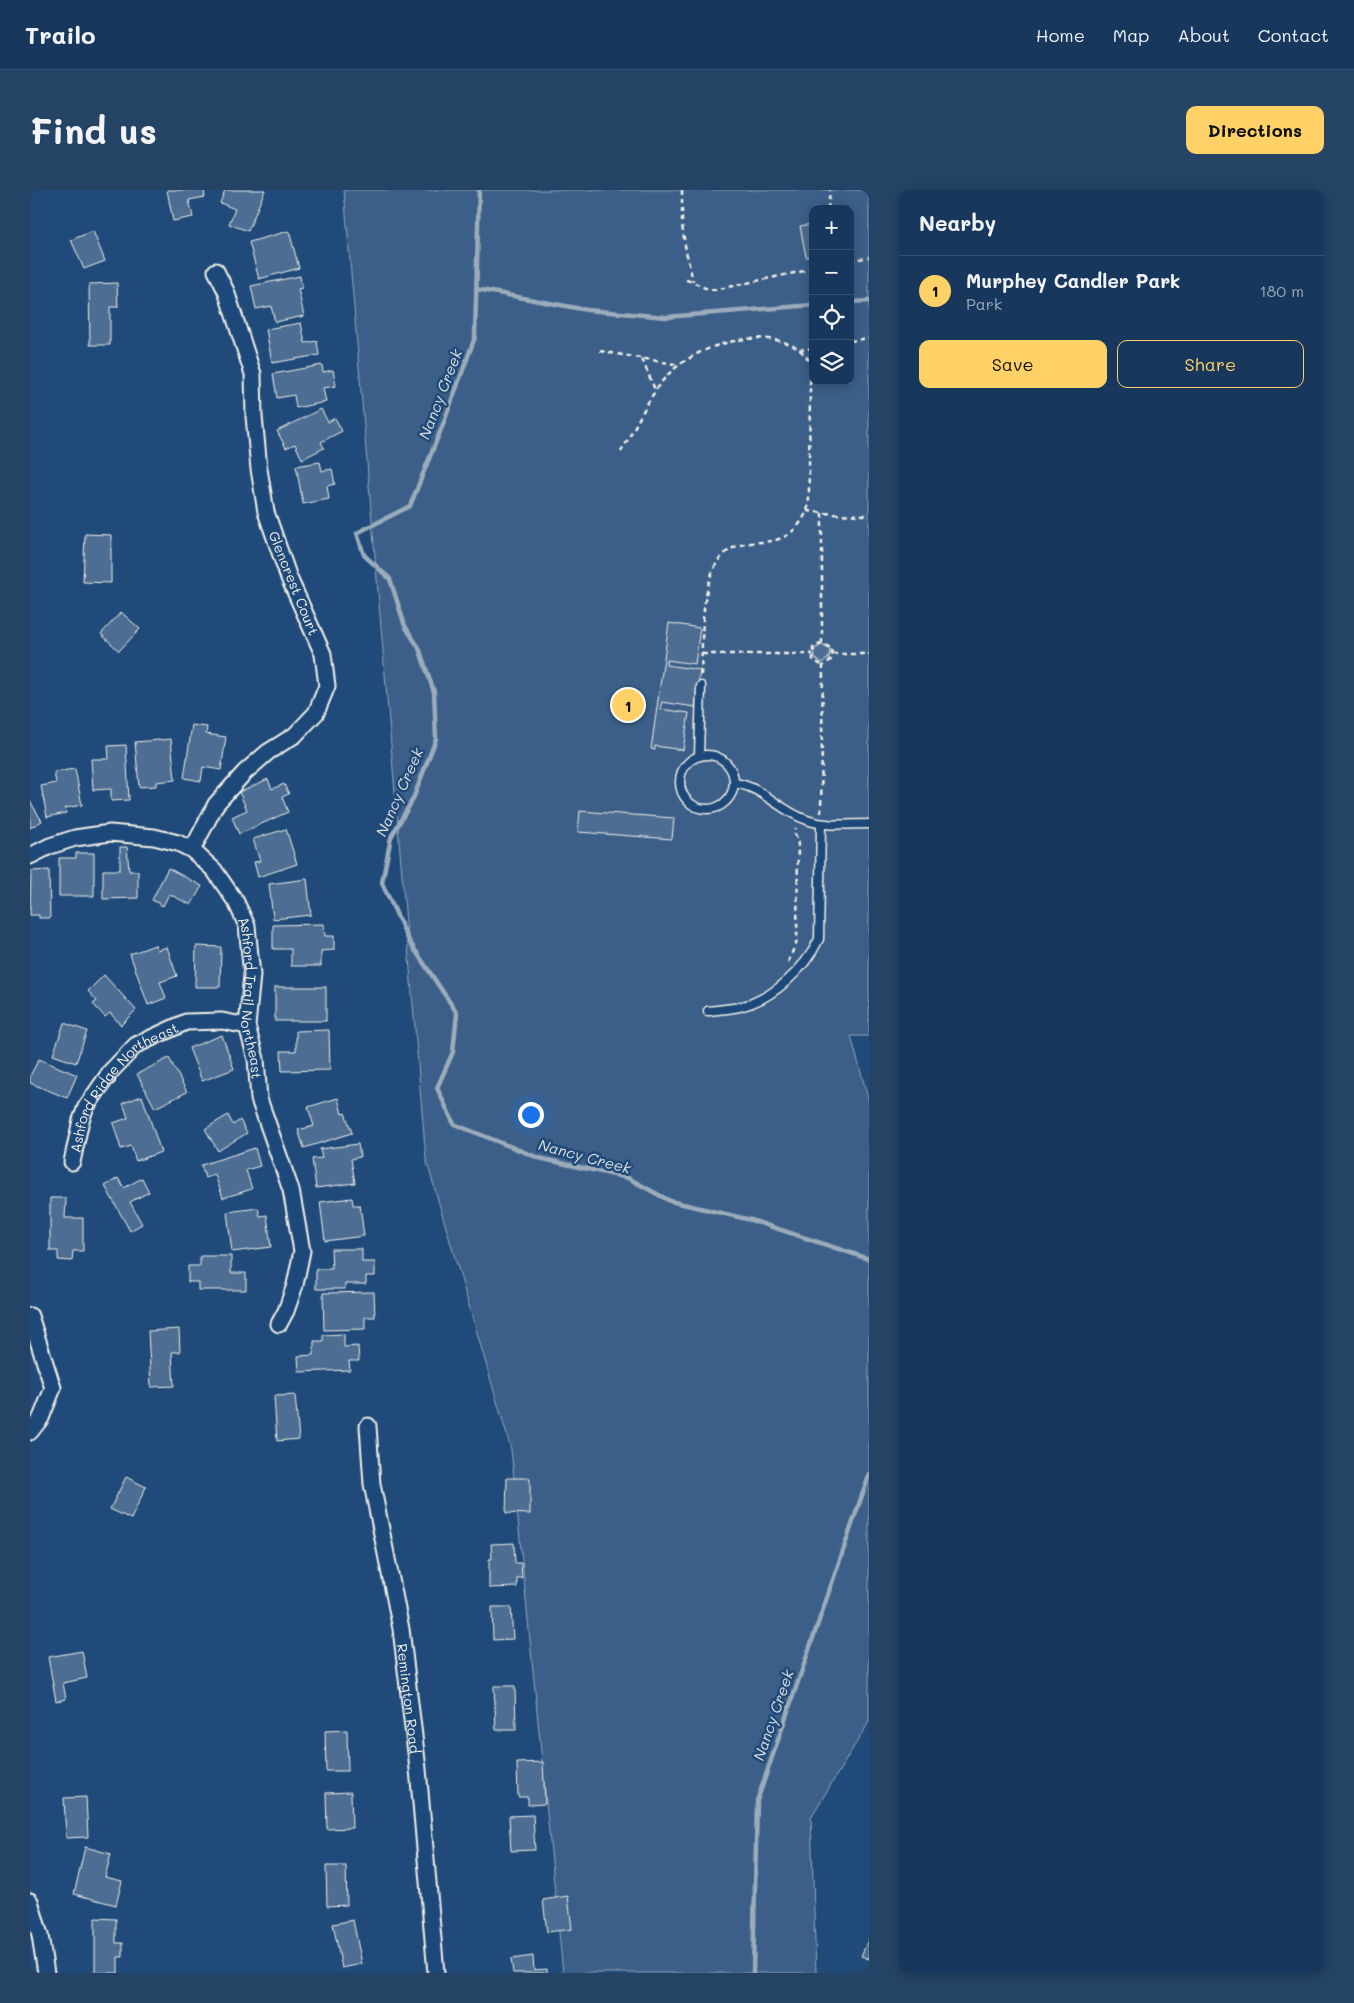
<!DOCTYPE html>
<meta charset="utf-8">
<style>
body{margin:0;font-family:Mali,sans-serif;background:#244365;color:#f1f3f6}
.controls{position:absolute;right:15px;top:15px;display:grid;overflow:hidden;border-radius:10px;box-shadow:0 2px 12px #0003}
.controls button{width:45px;height:45px;display:grid;place-items:center;padding:0;border:0;border-bottom:1px solid #365272;background:#17385c;color:#f1f3f6;font:25px sans-serif}
.you{position:absolute;left:500px;top:924px;width:18px;height:18px;margin:-12px;border:4px solid #fff;border-radius:50%;background:#1a73e8;box-shadow:0 0 0 8px #1a73e833}
.badge{display:grid;place-items:center;width:32px;height:32px;border-radius:50%;background:#ffd166;color:#111;font-size:16px;font-weight:700}
.pin{position:absolute;translate:-50% -50%;border:2px solid #fff;box-shadow:0 1px 5px #0006}
.list{margin:0;padding:0;list-style:none}
h2{display:flex;justify-content:space-between;align-items:center;height:65px;margin:0;padding:0 20px;font-size:21px}
h2 small{font-size:16px;font-weight:400;color:#9eacbb}
.list li{display:grid;grid-template-columns:32px 1fr auto;gap:15px;align-items:center;box-sizing:border-box;height:70px;padding:0 20px;border-top:1px solid #365272}
.list b{display:block;font-size:19px;white-space:nowrap}
.list p{margin:0;font-size:16px;white-space:nowrap;color:#9eacbb}
.list em{font-size:16px;font-style:normal;color:#9eacbb}
.actions{display:flex;gap:10px;padding:15px 20px}
.actions a{flex:1;padding:11px 0;border:1px solid #ffd166;border-radius:10px;text-align:center;font-size:18px;color:#ffd166}
.actions .main{background:#ffd166;color:#111}
.icon{flex:none;width:28px;height:28px;fill:none;stroke:currentColor;stroke-width:2;stroke-linecap:round;stroke-linejoin:round}
.map{position:relative;flex:none;width:839px;height:1783px;overflow:hidden;border-radius:10px}
header{display:flex;align-items:center;gap:30px;box-sizing:border-box;height:70px;padding:0 25px;background:#17385c;border-bottom:1px solid #365272}
header strong{font-size:24px}
nav{display:flex;gap:28px;margin-inline-start:auto;font-size:18px}
.intro{display:flex;align-items:center;justify-content:space-between;box-sizing:border-box;height:120px;padding:0 30px}
h1{margin:0;font-size:35px}
.button{padding:12px 22px;border-radius:10px;background:#ffd166;color:#111;font-size:18px;font-weight:700}
main{display:flex;gap:30px;padding:0 30px}
aside{flex:1;background:#17385c;border-radius:10px;box-shadow:0 2px 12px #0003}
.map>svg:first-child{display:block}
.green{fill:#3a5f88;stroke:#97a8b8;fill-rule:evenodd}
.lines{fill:none;stroke-linecap:round;stroke-linejoin:round}
.stream{stroke:#9cacbb;stroke-width:4.5}
.building{fill:#4d6e92;stroke:#f4f1e8}
.service-casing{stroke:#f4f1e8;stroke-width:11}
.minor-casing{stroke:#f4f1e8;stroke-width:19}
.path{stroke:#f4f1e8;stroke-width:2.5;stroke-dasharray:5 4;stroke-linecap:butt}
.service{stroke:#1f4a7a;stroke-width:8}
.minor{stroke:#1f4a7a;stroke-width:15}
.labels{text-anchor:middle;dominant-baseline:central;stroke-width:5;stroke-linejoin:round;paint-order:stroke}
.street-label{font-size:14px;fill:#f4f1e8;stroke:#1f4a7a}
.water-label{font-size:15px;font-style:italic;fill:#dee0dd;stroke:#1f4a7a}
</style>
<header>
<strong>Trailo</strong>
<nav><a>Home</a><a>Map</a><a>About</a><a>Contact</a></nav>
</header>
<div class="intro"><h1>Find us</h1><a class="button">Directions</a></div>
<main>
<div class="map">
<svg width="839" height="1783" viewBox="0 0 839 1783">
<rect width="100%" height="100%" fill="#1f4a7a"/>
<filter id="ink" filterUnits="userSpaceOnUse"><feTurbulence type="fractalNoise" baseFrequency=".02" numOctaves="2"/><feDisplacementMap in="SourceGraphic" scale="10" xChannelSelector="R" yChannelSelector="G"/><feConvolveMatrix kernelMatrix="1 2 1 2 8 2 1 2 1" color-interpolation-filters="sRGB"/></filter>
<g filter="url(#ink)">
<path class="green" d="M314,0H839V846H821L839,912V1532L781,1627L786,1783H533L481,1259L396,969ZM783,19H820V191H783Z"/>
<g class="lines">
<g class="stream">
<polyline points="449,0 445,147 414,232 380,316 327,343 334,365 360,389 375,436 389,458 404,502 406,549 383,609 361,647 352,693 379,751 427,823 423,862 407,898 424,934 509,968 598,988 640,1011 721,1030 839,1069"/>
<polyline points="446,99 557,120 636,127 783,115"/>
<polyline points="820,112 839,111"/>
<polyline points="723,1783 727,1611 839,1285"/>
</g>
</g>
<g class="building">
<polygon points="137,0 174,0 175,7 159,10 163,27 143,31"/>
<polygon points="195,0 235,0 218,41 199,34 205,19 190,13"/>
<polygon points="783,34 783,66 776,67 770,36"/>
<polygon points="63,41 75,71 54,79 41,50"/>
<polygon points="259,41 269,78 229,89 219,52"/>
<polygon points="270,86 272,98 268,99 274,126 245,132 241,116 226,119 221,96"/>
<polygon points="87,93 88,117 80,117 80,155 60,155 59,94"/>
<polygon points="271,133 275,153 287,151 289,165 242,173 236,139"/>
<polygon points="292,175 293,182 303,180 306,196 293,198 296,212 266,218 264,205 247,208 243,184"/>
<polygon points="291,219 298,232 305,228 312,241 291,252 294,258 272,269 265,254 256,258 247,241"/>
<polygon points="290,272 292,281 302,279 305,294 297,296 299,309 273,314 266,276"/>
<polygon points="55,344 81,345 81,393 53,392"/>
<polygon points="91,422 110,439 89,461 71,444"/>
<polygon points="639,433 670,438 665,474 637,470 636,475 670,480 665,517 632,512 630,519 659,523 653,560 625,556 625,560 621,559"/>
<polygon points="792,455 800,460 799,468 792,473 785,468 784,459"/>
<polygon points="162,535 177,537 176,544 196,547 191,580 173,577 171,591 154,588"/>
<polygon points="141,549 145,590 126,592 126,596 109,597 105,552"/>
<polygon points="96,555 99,610 81,611 81,599 63,600 61,569 79,569 78,556"/>
<polygon points="45,579 52,615 35,618 36,623 17,627 11,596 26,593 24,582"/>
<polygon points="238,589 242,599 254,594 259,604 252,607 258,622 209,644 202,627 217,620 209,602"/>
<polygon points="0,611 12,631 0,638"/>
<polygon points="550,621 644,628 642,649 548,642"/>
<polygon points="256,639 267,674 228,687 224,672 230,671 223,649"/>
<polygon points="90,657 97,657 99,681 108,681 108,708 73,709 73,680 90,680"/>
<polygon points="46,663 64,663 64,706 29,706 29,668 46,668"/>
<polygon points="138,678 172,696 161,715 139,704 133,716 122,710"/>
<polygon points="19,680 20,728 9,728 9,725 0,725 1,681"/>
<polygon points="277,689 281,725 243,729 239,694"/>
<polygon points="294,734 295,746 304,746 304,760 291,761 291,776 261,776 261,759 243,759 243,735"/>
<polygon points="125,755 127,760 137,757 147,786 130,792 136,808 118,815 100,764"/>
<polygon points="166,756 191,757 190,797 165,797"/>
<polygon points="74,785 106,820 91,835 80,823 75,827 63,814 67,811 58,801"/>
<rect x="245" y="797" width="51" height="34"/>
<polygon points="34,833 57,841 46,873 23,865"/>
<polygon points="299,840 300,880 252,881 251,861 266,861 266,841"/>
<polygon points="192,845 204,879 172,891 159,858"/>
<polygon points="139,868 157,902 125,918 107,884"/>
<polygon points="9,869 47,885 37,908 0,893 0,886"/>
<polygon points="112,906 131,962 106,971 101,956 91,959 83,933 98,928 93,913"/>
<polygon points="308,908 312,924 315,923 322,943 274,958 268,940 284,936 278,917"/>
<polygon points="198,925 203,935 210,930 217,943 188,961 175,939"/>
<polygon points="328,954 330,967 321,969 325,993 286,998 282,969 292,968 290,959"/>
<polygon points="225,958 230,976 216,980 222,999 193,1008 185,985 175,988 171,975"/>
<polygon points="88,988 94,998 112,988 119,1002 100,1012 112,1034 100,1041 75,996"/>
<polygon points="20,1008 36,1008 35,1028 53,1028 53,1061 43,1061 42,1071 28,1070 28,1061 20,1061"/>
<polygon points="322,1008 323,1015 330,1015 334,1046 295,1051 290,1012"/>
<polygon points="228,1018 230,1026 237,1025 241,1057 202,1062 197,1022"/>
<polygon points="301,1059 332,1059 332,1072 345,1072 345,1086 336,1086 336,1094 315,1094 315,1099 286,1099 286,1079 302,1079"/>
<polygon points="170,1066 201,1066 201,1083 216,1083 216,1100 168,1100 168,1092 158,1092 158,1076 170,1076"/>
<polygon points="344,1102 345,1127 335,1127 335,1139 294,1140 293,1103"/>
<polygon points="149,1139 150,1162 142,1162 144,1196 121,1197 118,1141"/>
<polygon points="314,1144 314,1157 328,1156 329,1171 319,1171 320,1180 269,1182 268,1166 284,1165 284,1151 293,1151 293,1145"/>
<polygon points="265,1205 269,1249 247,1251 244,1206"/>
<polygon points="96,1287 116,1297 101,1329 80,1319"/>
<polygon points="477,1288 500,1288 500,1324 476,1323"/>
<polygon points="484,1353 485,1373 491,1373 492,1388 487,1388 487,1397 459,1398 459,1369 462,1369 461,1354"/>
<polygon points="462,1417 481,1417 483,1449 463,1450"/>
<polygon points="52,1461 57,1488 33,1493 36,1509 26,1511 18,1467"/>
<polygon points="464,1496 485,1496 486,1540 466,1540"/>
<polygon points="317,1540 318,1581 296,1581 295,1541"/>
<polygon points="513,1572 515,1614 498,1615 498,1607 488,1607 487,1573"/>
<polygon points="321,1602 322,1638 297,1639 296,1603"/>
<polygon points="56,1607 58,1647 36,1648 34,1608"/>
<polygon points="503,1625 505,1660 481,1661 479,1626"/>
<polygon points="55,1657 81,1664 75,1687 92,1691 86,1715 44,1704"/>
<polygon points="296,1676 316,1676 317,1715 297,1716"/>
<polygon points="538,1706 542,1739 517,1742 513,1710"/>
<polygon points="65,1728 86,1729 86,1753 93,1753 93,1767 88,1767 88,1783 65,1783"/>
<polygon points="323,1730 332,1774 312,1778 303,1734"/>
<polygon points="839,1748 839,1769 831,1766"/>
<polygon points="503,1766 504,1780 517,1779 517,1783 483,1783 481,1769"/>
</g>
<g class="lines">
<defs>
<g id="service">
<circle cx="677" cy="592" r="27"/>
<polyline points="669,566 671,496"/>
<path d="M704,593C734,597 749,621 777,630C796,637 819,634 839,634"/>
<path d="M678,821C688,820 699,819 709,817C742,810 775,779 789,749L791,634"/>
</g>
<g id="minor">
<polyline points="162,660 186,614 215,582 238,562 265,545 286,523 297,496 293,464 259,388 236,322 229,279 224,226 223,184 196,101 186,81"/>
<path id="s1" d="M0,666L20,656L45,648L80,643L124,647L148,653L162,660L184,680L206,712L217,736L222,785L217,836L226,869L229,909L261,1000L272,1061L265,1095L256,1121L249,1134"/>
<path id="s2" d="M42,972L51,930L56,917L81,881L106,855L156,832L192,831L217,836"/>
<polyline points="0,1126 23,1198 11,1228 0,1242"/>
<path id="s3" d="M338,1236L342,1294L371,1439L388,1579L406,1783"/>
<polyline points="0,1711 10,1745 16,1783"/>
</g>
</defs>
<use href="#service" class="service-casing"/>
<use href="#minor" class="minor-casing"/>
<g class="path">
<polyline points="652,0 652,35 656,61 663,91"/>
<polyline points="798,19 800,0"/>
<polyline points="820,71 839,67"/>
<path d="M656,90C666,92 673,99 684,100L783,79"/>
<polyline points="820,151 839,148"/>
<polyline points="769,160 783,158"/>
<polyline points="570,161 650,175"/>
<polyline points="612,169 626,202"/>
<path d="M591,262C605,238 617,210 634,189C660,158 723,137 761,155C771,159 777,167 783,176"/>
<polyline points="777,321 804,324 839,325"/>
<polyline points="792,323 792,453"/>
<polyline points="792,453 783,458 783,470 793,476"/>
<polyline points="672,464 783,464"/>
<polyline points="802,464 839,464"/>
<path d="M671,485C673,452 669,392 692,366C719,339 753,369 776,323C781,313 778,296 779,285C779,254 780,223 780,193L783,179"/>
<polyline points="791,623 793,476 802,469 802,459 792,453"/>
<polyline points="758,772 767,751 768,652 765,644 766,638"/>
</g>
<use href="#service" class="service"/>
<use href="#minor" class="minor"/>
</g>
</g>
<g class="labels">
<g class="street-label">
<text transform="translate(264 393) rotate(68)">Glencrest Court</text>
<text stroke="none"><textPath href="#s1" startOffset="336">Ashford Trail Northeast</textPath></text>
<text stroke="none"><textPath href="#s2" startOffset="96">Ashford Ridge Northeast</textPath></text>
<text stroke="none"><textPath href="#s3" startOffset="276">Remington Road</textPath></text>
</g>
<g class="water-label">
<text transform="translate(410 204) rotate(-69)">Nancy Creek</text>
<text transform="translate(369 602) rotate(-66)">Nancy Creek</text>
<text transform="translate(555 966) rotate(15)">Nancy Creek</text>
<text transform="translate(743 1525) rotate(-71)">Nancy Creek</text>
</g>
</g>
</svg>
<div class="controls">
<button>+</button>
<button>−</button>
<button><svg class="icon" aria-label="locate" viewBox="0 0 24 24"><circle cx="12" cy="12" r="6"/><path d="M12 2v4M12 18v4M2 12h4M18 12h4"/></svg></button>
<button><svg class="icon" aria-label="layers" viewBox="0 0 24 24"><path d="M12 4l9 5-9 5-9-5zM3 14l9 5 9-5"/></svg></button>
</div>
<div class="you"></div>
<div class="pin badge" style="left:598px;top:515px">1</div>
</div>
<aside>
<h2>Nearby<small></small></h2>
<ul class="list">
<li><span class="badge">1</span><div><b>Murphey Candler Park</b><p>Park</p></div><em>180 m</em></li>
</ul>
<div class="actions"><a class="main">Save</a><a>Share</a></div>
</aside>
</main>
